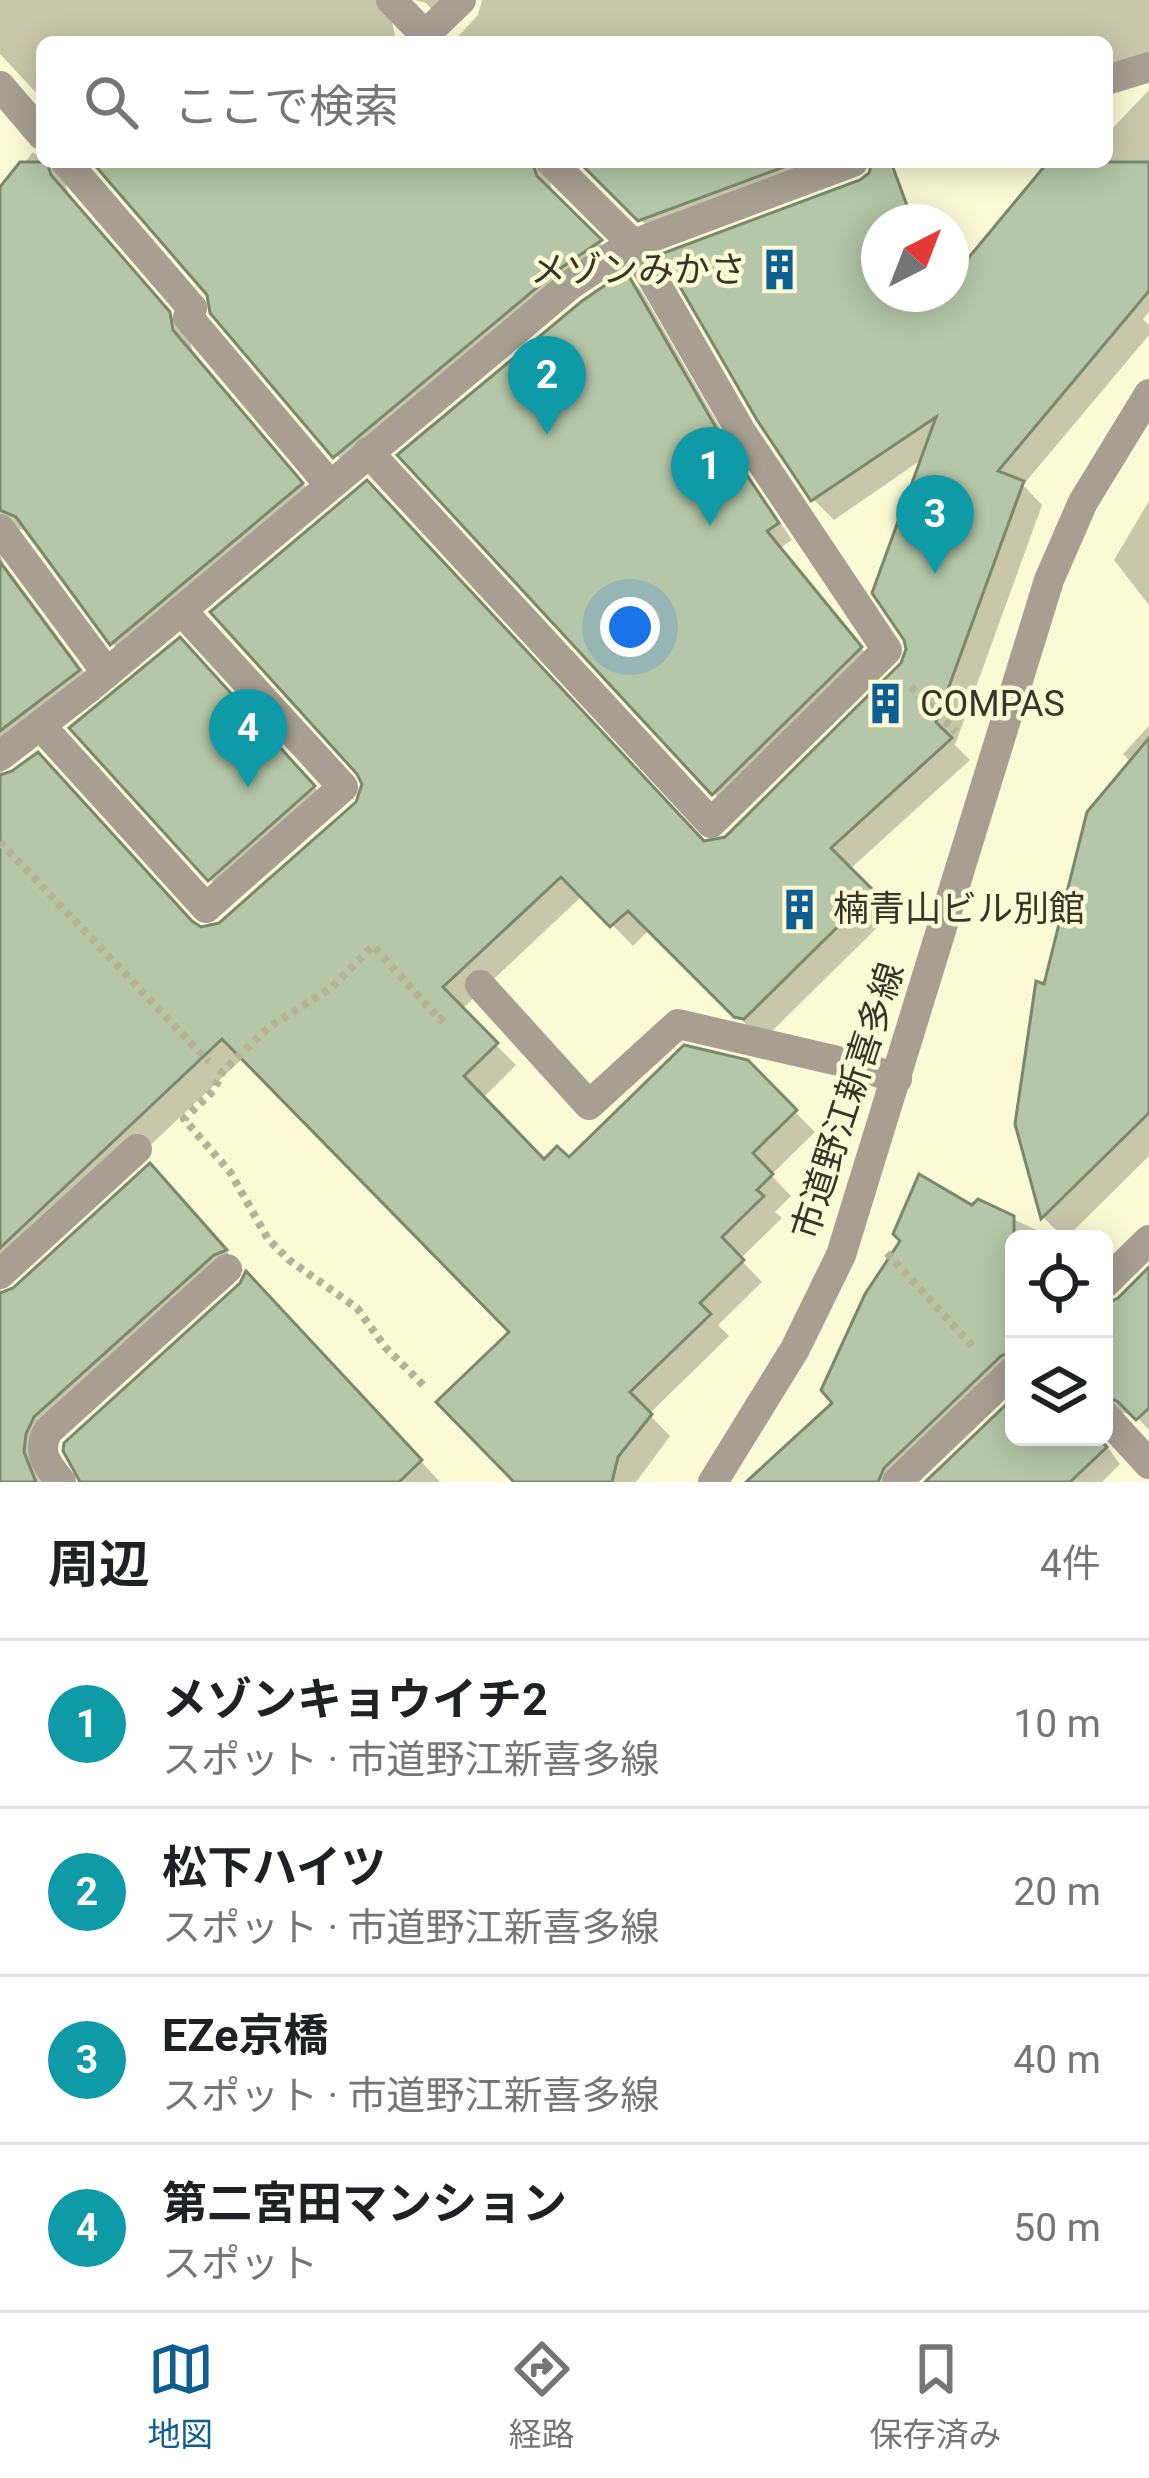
<!DOCTYPE html>
<html lang="ja">
<meta charset="utf-8">
<style>
body{margin:0;font-family:Roboto,"Noto Sans JP",sans-serif;background:#f2f2f2;color:#202124}
.controls{position:absolute;right:36px;bottom:36px;display:grid;overflow:hidden;border-radius:18px;box-shadow:0 6px 30px #0003}
.controls button{width:108px;height:108px;display:grid;place-items:center;padding:0;border:0;border-bottom:3px solid #e0e0e0;background:#fff;color:#202124;font:60px sans-serif}
.compass{position:absolute;left:861px;top:204px;width:108px;height:108px;border-radius:50%;background:#fff;box-shadow:0 6px 30px #0003;rotate:42deg}
.you{position:absolute;left:630px;top:627px;width:42px;height:42px;margin:-30px;border:9px solid #fff;border-radius:50%;background:#1a73e8;box-shadow:0 0 0 18px #1a73e833}
.badge{display:grid;place-items:center;width:78px;height:78px;border-radius:50%;background:#0f5e91;color:#fff;font-size:39px;font-weight:700}
.pin{position:absolute;translate:-50% -99px;filter:drop-shadow(0 3px 6px #0008)}
.pin::after{content:'';position:absolute;top:63px;width:42px;height:36px;background:inherit;clip-path:polygon(0 0,100% 0,50% 100%)}
.list{margin:0;padding:0;list-style:none}
h2{display:flex;justify-content:space-between;align-items:center;height:156px;margin:0;padding:0 48px;font-size:51px}
h2 small{font-size:39px;font-weight:400;color:#757577}
.list li{display:grid;grid-template-columns:78px 1fr auto;gap:36px;align-items:center;box-sizing:border-box;height:168px;padding:0 48px;border-top:3px solid #e0e0e0}
.list b{display:block;font-size:45px;white-space:nowrap}
.list p{margin:0;font-size:39px;white-space:nowrap;color:#757577}
.list em{font-size:39px;font-style:normal;color:#757577}
.icon{flex:none;width:66px;height:66px;fill:none;stroke:currentColor;stroke-width:2;stroke-linecap:round;stroke-linejoin:round}
.map{position:relative;flex:none;width:1149px;height:1482px;overflow:hidden}
.search{position:absolute;background:#fff;box-shadow:0 6px 30px #0003;left:36px;right:36px;top:36px;height:132px;display:flex;align-items:center;gap:30px;box-sizing:border-box;padding:0 42px;border-radius:18px;color:#757577;font-size:45px}
.sheet{height:828px;background:#fff}
nav{display:flex;justify-content:space-around;align-items:center;box-sizing:border-box;height:168px;border-top:3px solid #e0e0e0;background:#fff;font-size:33px;color:#757577}
nav a{display:grid;justify-items:center;gap:6px}
nav .on{color:#0f5e91}
.map>svg:first-child{display:block}
.shadow{fill:#0003}
.building{fill:#b5c7a8;stroke:#78896c;stroke-width:3}
.lines{fill:none;stroke-linecap:round;stroke-linejoin:round}
.path{stroke:#b5b297;stroke-width:8;stroke-dasharray:6 6;stroke-linecap:butt}
.service{stroke:#a89f92;stroke-width:30}
.minor{stroke:#a89f92;stroke-width:30}
.tertiary{stroke:#a89f92;stroke-width:30}
.labels{text-anchor:middle;dominant-baseline:central;stroke-width:9;stroke-linejoin:round;paint-order:stroke}
.poi-label{font-size:36px;fill:#363528;stroke:#fcf9d5;text-anchor:start}
.street-label{font-size:36px;fill:#363528;stroke:#fcf9d5}
</style>
<div class="map">
<svg width="1149" height="1482" viewBox="0 0 1149 1482">
<rect width="100%" height="100%" fill="#fcf9d5"/>
<g class="shadow">
<polygon points="0,0 405,0 390,13 395,36 401,42 42,42 42,99 0,54"/>
<polygon points="414,0 475,0 446,24 426,3"/>
<polygon points="482,0 1149,0 1149,53 1107,68 1107,42 453,42 478,15"/>
<polygon points="1149,90 1149,312 1143,319 1149,325 1149,335 1023,485 1042,505 955,745 970,760 849,870 892,913 765,1038 758,1036 650,929 633,946 583,895 461,1010 516,1065 482,1099 544,1163 569,1162 746,1063 815,1132 771,1175 791,1196 775,1212 782,1218 740,1259 762,1282 718,1325 729,1336 649,1414 670,1436 636,1482 519,1482 513,1332 244,1057 6,1281 0,1292 0,781 201,930 697,839 718,845 908,658 924,458 834,520 813,499 666,256 902,199 924,222 879,222 879,294 951,294 951,283 1082,162 1107,162 1107,134"/>
<polygon points="32,153 42,155 42,162 55,162 68,176 66,187 71,199 189,336 193,353 321,505 133,663 112,643 31,533 21,529 8,534 0,552 0,198"/>
<polygon points="94,162 564,162 549,178 554,197 617,260 353,475 210,294"/>
<polygon points="573,162 848,162 659,238 586,165"/>
<polygon points="626,275 641,290 738,459 792,540 780,548 875,665 729,808 714,793"/>
<polygon points="1149,501 1149,605 1114,560"/>
<polygon points="0,553 4,564 98,691 7,762 0,779"/>
<polygon points="199,661 333,807 229,898 210,879"/>
<polygon points="1149,726 1149,1156 1065,1239 1044,1218 1018,1124 1046,988 1132,763 1123,754"/>
<polygon points="170,1188 244,1271 235,1274 50,1443 45,1482 0,1482 0,1295 14,1292"/>
<polygon points="978,1203 1041,1232 1049,1239 1014,1239 1014,1373 900,1482 768,1482 837,1404"/>
<polygon points="1149,1268 1149,1430 1135,1415 1115,1411 1104,1421 1104,1305 1111,1305"/>
<polygon points="266,1295 440,1482 83,1482"/>
<polygon points="1014,1401 1014,1437 1100,1437 1120,1464 1102,1482 930,1482"/>
</g>
<g class="building">
<polygon points="20,162 47,162 51,175 170,312 173,330 303,483 110,645 16,517 0,510 0,187"/>
<polygon points="92,162 532,162 537,176 602,240 558,270 333,458 210,313 207,295"/>
<polygon points="579,162 797,162 638,221"/>
<polygon points="872,162 891,162 913,222 879,222 879,294 951,294 951,279 1048,162 1149,162 1149,291 998,471 1024,481 936,722 952,738 831,848 874,891 744,1019 734,1017 628,911 610,927 561,877 443,987 498,1043 464,1076 544,1159 557,1146 569,1157 684,1045 748,1060 797,1110 753,1153 773,1174 757,1190 764,1196 722,1237 744,1260 700,1303 711,1314 630,1392 652,1414 618,1457 612,1482 514,1482 436,1402 509,1332 222,1039 0,1248 0,775 12,771 38,752 192,921 201,927 219,923 356,802 362,784 357,774 210,612 367,480 704,841 725,837 901,663 906,649 904,640 872,593 936,417 811,501 757,420 661,254 860,180 869,173"/>
<polygon points="626,271 723,440 779,523 767,531 862,647 712,795 397,455 582,301"/>
<polygon points="0,562 80,670 0,731"/>
<polygon points="180,637 315,786 208,881 69,728"/>
<polygon points="1149,738 1149,1113 1041,1219 1015,1124 1036,981 1044,984 1087,812"/>
<polygon points="150,1163 227,1250 214,1255 34,1417 26,1434 24,1452 36,1482 0,1482 0,1293 13,1288"/>
<polygon points="919,1174 972,1205 978,1199 1014,1216 1014,1351 1001,1356 884,1468 878,1482 746,1482 832,1403 821,1390 865,1294 900,1241 893,1234"/>
<polygon points="1149,1267 1149,1408 1136,1420 1117,1401 1104,1396 1104,1305 1118,1298"/>
<polygon points="246,1271 422,1460 399,1482 80,1482 63,1451 64,1443 240,1283"/>
<polygon points="1014,1397 1014,1437 1098,1437 1107,1447 1070,1482 925,1482"/>
</g>
<g class="lines">
<g class="path">
<polyline points="911,687 956,732"/>
<polyline points="0,842 209,1062"/>
<polyline points="887,1253 974,1348"/>
<polyline points="423,1385 385,1347 357,1308 289,1260 268,1239 230,1172 184,1119 214,1090 222,1072 269,1027 331,988 373,946 440,1020 447,1013"/>
</g>
<polyline class="service" points="480,985 589,1105 678,1024 860,1066 897,1079"/>
<g class="minor">
<polyline points="391,0 432,42"/>
<polyline points="425,35 461,0"/>
<polyline points="1107,80 1149,67"/>
<polyline points="0,86 42,135"/>
<polyline points="66,162 192,308 188,317 329,484"/>
<polyline points="368,452 711,823 887,650 740,430 633,244 551,162"/>
<polyline points="0,529 107,673"/>
<polyline points="40,725 206,908 343,787 181,610"/>
<polyline points="0,756 90,687 570,285 628,246 853,162"/>
<polyline points="0,1274 137,1149"/>
<polyline points="1104,1284 1149,1240"/>
<polyline points="1104,1415 1149,1464"/>
<path d="M61,1482C47,1465 36,1452 48,1431L227,1269"/>
<polyline points="897,1482 1014,1370"/>
</g>
<polyline class="tertiary" points="713,1482 795,1349 841,1255 1049,580 1083,502 1149,394"/>
</g>
<defs>
<symbol id="building-bare" viewBox="-9 -9 18 18"><path d="M-4-6H4V6H1V3H-1V6H-4ZM-2.5-4.3h1.7v1.8h-1.7ZM.8-4.3h1.7v1.8H.8ZM-2.5-1h1.7V.8h-1.7ZM.8-1h1.7V.8H.8Z" fill="#0f5e91" stroke="#fcf9d5" stroke-width="2.5" paint-order="stroke"/></symbol>
</defs>
<g fill-rule="evenodd">
<use href="#building-bare" x="750" y="240" width="59" height="59"/>
<use href="#building-bare" x="856" y="674" width="59" height="59"/>
<use href="#building-bare" x="770" y="880" width="59" height="59"/>
</g>
<g class="labels">
<g class="poi-label">
<text x="746" y="270" text-anchor="end">メゾンみかさ</text>
<text x="920" y="704">COMPAS</text>
<text x="833" y="909">楠青山ビル別館</text>
</g>
<g class="street-label">
<text transform="translate(848 1101) rotate(-72)">市道野江新喜多線</text>
</g>
</g>
</svg>
<div class="controls">
<button><svg class="icon" aria-label="locate" viewBox="0 0 24 24"><circle cx="12" cy="12" r="6"/><path d="M12 2v4M12 18v4M2 12h4M18 12h4"/></svg></button>
<button><svg class="icon" aria-label="layers" viewBox="0 0 24 24"><path d="M12 4l9 5-9 5-9-5zM3 14l9 5 9-5"/></svg></button>
</div>
<svg class="compass" viewBox="-18 -18 36 36"><path d="M0-13l5 13h-10z" fill="#e53935"/><path d="M0 13l5-13h-10z" fill="#757577"/></svg>
<div class="you"></div>
<div class="pin badge" style="left:710px;top:526px;background:#0f9aa8">1</div>
<div class="pin badge" style="left:547px;top:435px;background:#0f9aa8">2</div>
<div class="pin badge" style="left:935px;top:574px;background:#0f9aa8">3</div>
<div class="pin badge" style="left:248px;top:788px;background:#0f9aa8">4</div>
<div class="search"><svg class="icon" aria-label="search" viewBox="0 0 24 24"><circle cx="10" cy="10" r="6"/><path d="M15 15l6 6"/></svg>ここで検索</div>
</div>
<section class="sheet">
<h2>周辺<small>4件</small></h2>
<ul class="list">
<li><span class="badge" style="background:#0f9aa8">1</span><div><b>メゾンキョウイチ2</b><p>スポット · 市道野江新喜多線</p></div><em>10 m</em></li>
<li><span class="badge" style="background:#0f9aa8">2</span><div><b>松下ハイツ</b><p>スポット · 市道野江新喜多線</p></div><em>20 m</em></li>
<li><span class="badge" style="background:#0f9aa8">3</span><div><b>EZe京橋</b><p>スポット · 市道野江新喜多線</p></div><em>40 m</em></li>
<li><span class="badge" style="background:#0f9aa8">4</span><div><b>第二宮田マンション</b><p>スポット</p></div><em>50 m</em></li>
</ul>
</section>
<nav>
<a class="on"><svg class="icon" aria-label="map" viewBox="0 0 24 24"><path d="M3 6l6-2 6 2 6-2v14l-6 2-6-2-6 2zM9 4v14M15 6v14"/></svg>地図</a>
<a><svg class="icon" aria-label="directions" viewBox="0 0 24 24"><path d="M12 3l9 9-9 9-9-9zM9 14v-3h6M13 9l2 2-2 2"/></svg>経路</a>
<a><svg class="icon" aria-label="saved" viewBox="0 0 24 24"><path d="M7 4h10v16l-5-4-5 4z"/></svg>保存済み</a>
</nav>
